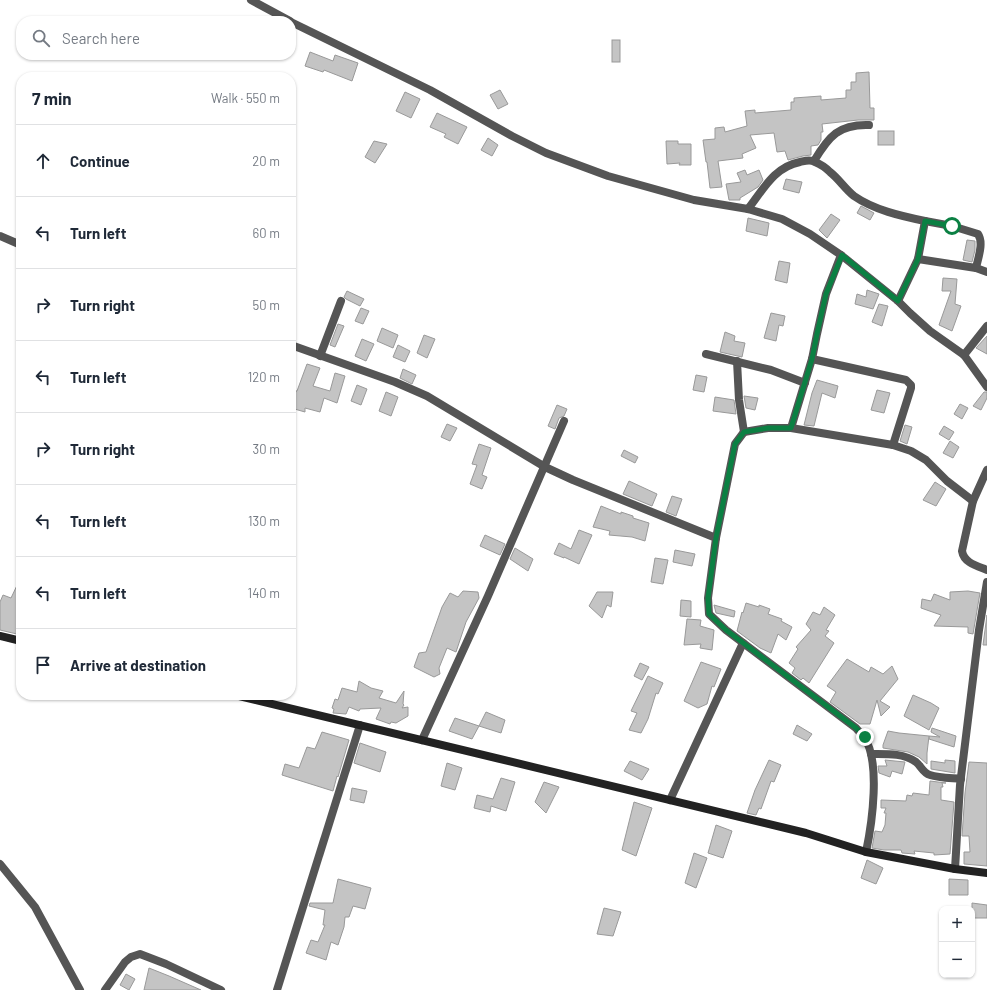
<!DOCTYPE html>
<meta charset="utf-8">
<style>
body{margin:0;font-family:Barlow,sans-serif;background:#f2f2f3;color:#1f2937}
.controls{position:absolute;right:12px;bottom:12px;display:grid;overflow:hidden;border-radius:8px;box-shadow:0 1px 3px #0004}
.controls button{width:36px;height:36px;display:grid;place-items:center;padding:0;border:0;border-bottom:1px solid #e0e1e3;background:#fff;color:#1f2937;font:20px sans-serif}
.stop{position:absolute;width:12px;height:12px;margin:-9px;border:3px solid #0b8043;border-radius:50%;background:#fff}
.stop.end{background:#0b8043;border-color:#fff;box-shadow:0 1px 4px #0008}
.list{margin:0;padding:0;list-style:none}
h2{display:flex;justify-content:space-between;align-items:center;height:52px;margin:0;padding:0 16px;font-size:17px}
h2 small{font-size:13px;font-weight:400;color:#747a83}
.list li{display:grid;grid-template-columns:26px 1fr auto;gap:12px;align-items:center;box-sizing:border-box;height:72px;padding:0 16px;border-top:1px solid #e0e1e3}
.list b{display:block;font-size:15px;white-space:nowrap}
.list em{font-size:13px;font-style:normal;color:#747a83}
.icon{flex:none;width:22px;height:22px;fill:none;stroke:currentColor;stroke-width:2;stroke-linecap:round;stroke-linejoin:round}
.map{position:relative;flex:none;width:987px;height:990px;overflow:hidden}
.search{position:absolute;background:#fff;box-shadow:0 1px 3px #0004;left:16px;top:16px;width:280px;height:44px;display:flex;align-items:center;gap:10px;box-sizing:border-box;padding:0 14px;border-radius:16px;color:#747a83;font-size:15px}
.panel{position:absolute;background:#fff;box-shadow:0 1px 3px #0004;left:16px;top:72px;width:280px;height:628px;border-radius:16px}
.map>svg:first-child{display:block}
.building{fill:#c4c4c4;stroke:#999}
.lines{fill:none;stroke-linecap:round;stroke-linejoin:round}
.street{stroke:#555;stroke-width:8}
.secondary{stroke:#222;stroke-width:8}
.route{stroke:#0b8043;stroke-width:5}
</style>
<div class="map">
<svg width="987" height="990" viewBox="0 0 987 990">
<rect width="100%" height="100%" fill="#fff"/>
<g class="building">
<rect x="612" y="40" width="8" height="22"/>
<polygon points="310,52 333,61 335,55 358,63 352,81 324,70 323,72 305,66"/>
<polygon points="869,72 870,108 874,108 874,120 858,120 822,124 823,132 821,132 821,140 818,145 811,146 811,155 803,156 788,160 785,151 777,152 774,133 750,135 756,148 742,154 743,158 718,161 722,187 710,188 707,162 706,162 703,140 715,139 715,128 724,127 725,132 747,126 745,111 755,110 755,113 791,110 791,102 794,102 794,98 821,96 821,100 846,98 846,90 851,90 851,82 856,82 856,73"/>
<polygon points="500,90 508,104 498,109 490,95"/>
<polygon points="405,92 420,99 411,118 396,111"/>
<polygon points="437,113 467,127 458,144 444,137 446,134 430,127"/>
<rect x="878" y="131" width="16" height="14"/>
<polygon points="488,138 498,145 492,156 481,150"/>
<polygon points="374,141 387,144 375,163 365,157"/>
<polygon points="666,141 678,141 678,144 691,144 691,165 679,165 680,163 667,164"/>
<polygon points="745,170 747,175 759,170 763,180 758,187 740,198 740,200 729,200 726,184 741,182 737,173"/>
<polygon points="786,179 802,182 799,193 783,189"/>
<polygon points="861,206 874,213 870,220 857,213"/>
<polygon points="831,214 840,220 827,238 819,230"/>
<polygon points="748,218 769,223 767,236 746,231"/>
<polygon points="967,240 975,241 975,250 972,262 963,260"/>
<polygon points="779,261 790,263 787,283 775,280"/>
<polygon points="943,278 957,279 955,304 961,306 952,331 939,325 951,291 942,291"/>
<polygon points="867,290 879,294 873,309 855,304 857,294 866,297"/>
<polygon points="347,291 364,299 360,306 346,299 344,297"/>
<polygon points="879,304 888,306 882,326 872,322"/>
<polygon points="361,308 369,311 363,324 355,321"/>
<polygon points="771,313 785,316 783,326 779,325 776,341 764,338"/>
<polygon points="338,324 344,326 335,347 330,345"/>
<polygon points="382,328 398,335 393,348 377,341"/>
<polygon points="725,332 735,336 734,341 745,343 742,357 720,352"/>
<polygon points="424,335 435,339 427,358 417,353"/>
<polygon points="987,336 987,354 976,348"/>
<polygon points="362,339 374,344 366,361 355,356"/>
<polygon points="398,345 410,351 405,362 393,357"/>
<polygon points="307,364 320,368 313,386 330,391 335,373 345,376 337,403 324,398 320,412 305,408 305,412 291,408 296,391 297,391"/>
<polygon points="403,369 416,375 412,384 400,378"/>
<polygon points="696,375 707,377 704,392 693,390"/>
<polygon points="817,380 838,386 835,398 822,393 814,426 804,425 812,393"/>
<polygon points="357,385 367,389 361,405 351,401"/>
<polygon points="877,390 890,393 884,413 871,410"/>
<polygon points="386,392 398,397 391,416 379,411"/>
<polygon points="984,392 987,392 987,398 981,410 973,406"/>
<polygon points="744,396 758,398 755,410 746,408"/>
<polygon points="715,397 734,400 736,414 713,411"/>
<polygon points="960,404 968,408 962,419 954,414"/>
<polygon points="557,405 567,409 564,416 559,418 555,429 548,426"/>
<polygon points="447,424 457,428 450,441 441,437"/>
<polygon points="905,425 912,427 907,444 900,441"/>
<polygon points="944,426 954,432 949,440 939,434"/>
<polygon points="950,441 959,447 953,458 943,453"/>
<polygon points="479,444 491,448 482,475 487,477 482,489 470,484 477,465 472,464"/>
<polygon points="624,450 638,457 635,463 621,456"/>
<polygon points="629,481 657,494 652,506 623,494"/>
<polygon points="935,482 946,489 936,506 923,500"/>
<polygon points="672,496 682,499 676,516 666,512"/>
<polygon points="601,506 621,514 621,512 633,516 633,518 649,523 645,541 632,537 609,535 610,531 593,527"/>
<polygon points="579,530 592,535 579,564 564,557 564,558 554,554 559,543 571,549"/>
<polygon points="485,535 505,544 500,555 480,546"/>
<polygon points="515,548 533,559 528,571 510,559"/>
<polygon points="675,550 695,554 692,566 673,562"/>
<polygon points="655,558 668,560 663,584 651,582"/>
<polygon points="21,577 21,635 0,630 0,602 3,595 11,598"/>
<polygon points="463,591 478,592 479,598 466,622 456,652 447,648 439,668 440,674 434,677 414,667 419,653 426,652 442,607 450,593 458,597"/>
<polygon points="968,591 980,593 973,634 968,633 968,627 934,626 941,615 921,608 922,599 931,601 934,594 950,600 950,592"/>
<polygon points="597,592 613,592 611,607 607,605 602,618 589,606"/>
<polygon points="681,600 691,601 691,617 680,616"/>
<polygon points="746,603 759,607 759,605 770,609 768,614 782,619 781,621 792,627 786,640 778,634 771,653 760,648 737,631 742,612 743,613"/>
<polygon points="714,605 735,611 734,617 716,613"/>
<polygon points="824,607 835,615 826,630 829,631 825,636 834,643 809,683 803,678 801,680 792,673 795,668 789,663 798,649 796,647 811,630 806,624 813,612 820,615"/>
<polygon points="987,615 987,645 983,645"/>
<polygon points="687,619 701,620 700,626 714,630 712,650 700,648 701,644 684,645"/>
<polygon points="847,659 869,672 871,667 883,674 892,666 898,679 880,701 890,707 881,716 877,700 870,724 860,724 830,702 836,692 827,686"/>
<polygon points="701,662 721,669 714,687 712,686 707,704 698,708 684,701"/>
<polygon points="640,663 649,667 642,680 634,676"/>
<polygon points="648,676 663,683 658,694 656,693 648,719 641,733 629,730 637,713 631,711"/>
<polygon points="359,681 371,688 383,691 379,698 396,703 404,691 403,704 404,705 402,708 408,707 408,716 396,723 391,722 390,724 376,719 381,708 360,709 359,711 349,707 346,714 333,713 334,709 332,708 335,699 338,700 342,688 357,692"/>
<polygon points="913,695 931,703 939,708 929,730 904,716"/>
<polygon points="486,712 505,720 501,733 479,726"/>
<polygon points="455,718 479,726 472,739 449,731"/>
<polygon points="797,725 812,734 807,741 793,734"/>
<polygon points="932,728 956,736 954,747 929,739 929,736 940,737 931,732"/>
<polygon points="888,731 899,733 929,736 927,753 927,764 919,757 908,752 883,748 883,745"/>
<polygon points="322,732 349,740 338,777 337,776 333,791 282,775 285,764 299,768 307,747 315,749"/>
<polygon points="360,743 386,752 380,772 354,763"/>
<polygon points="769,760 781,765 774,782 771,781 761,809 759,808 756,815 747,813 755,790"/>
<polygon points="885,760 905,762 902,774 892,771 890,777 879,773 878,766 887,766"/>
<polygon points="945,760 955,761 955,773 931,769 931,761 945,763"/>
<polygon points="630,761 649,769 642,780 624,771"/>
<polygon points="969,762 987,763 987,866 964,864 964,852 970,852 969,836 962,836 965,793"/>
<polygon points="447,763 462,768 455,790 441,786"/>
<polygon points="501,778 515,782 506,811 491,806 490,812 474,808 477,795 493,799"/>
<polygon points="930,781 946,783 942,783 943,787 941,787 941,800 954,802 950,854 934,855 934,853 914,851 915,854 902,853 901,850 884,850 872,848 875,831 882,832 885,825 886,813 884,813 886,808 881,808 881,800 906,801 907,795 912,796 913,793 929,795"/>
<polygon points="544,782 559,787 546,813 535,802"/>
<polygon points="352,788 367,791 364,803 350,800"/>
<polygon points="634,802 652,808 636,856 622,850"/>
<polygon points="716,825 732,831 723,858 708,853"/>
<polygon points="694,853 707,858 696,888 685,883"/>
<polygon points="867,860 883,868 876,884 861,878"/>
<polygon points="338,879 371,888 365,909 353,906 349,917 345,917 344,927 338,945 331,942 326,960 306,953 311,940 318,942 325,925 323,925 325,910 309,906 310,903 333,903"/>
<polygon points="949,879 968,880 968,895 949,895"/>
<polygon points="972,903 987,905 987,918 972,918"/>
<polygon points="604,908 621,912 613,936 597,934"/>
<polygon points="149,968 169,976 201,990 144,990"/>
<polygon points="126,974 135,979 129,990 120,985"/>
</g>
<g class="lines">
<g class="street">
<polyline points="251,0 290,21"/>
<polyline points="291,22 430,90 512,136 546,153 608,176 694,200 748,209 782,219 810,234 841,255 898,301 910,313 930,331 964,355 987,387"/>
<path d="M814,161C829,136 839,124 869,125"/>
<path d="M748,209C763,190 774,167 800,162C805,161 810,159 815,162C820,164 826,168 830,172C839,179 845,189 854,196C874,210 901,216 925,221"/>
<polyline points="0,236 21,245"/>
<polyline points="918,259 976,268"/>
<path d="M898,301L918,259L925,221L952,226L978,234C984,243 978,258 976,268L987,272"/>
<path d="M291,345L395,382L427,396L545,467L573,480L716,538L708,598L709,614L726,630L856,728C858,731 862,734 864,737C881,761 872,824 866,852"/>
<polyline points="706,354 771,370 805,383"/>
<polyline points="964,355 987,326"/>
<polyline points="320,356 341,301"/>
<polyline points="812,359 906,380 911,385 911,388 893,445"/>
<polyline points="737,361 739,400 744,432"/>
<polyline points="791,428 812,359 817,334 826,294 841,255"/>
<path d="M987,470L973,501L962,551C964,563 977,566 987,570"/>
<polyline points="716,538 735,444 744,432 768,428 791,428 893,445 911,451 926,460 947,481 973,501"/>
<polyline points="422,740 488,596 564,421"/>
<path d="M871,754C886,754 904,753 916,762C921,766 923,773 930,775C939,778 951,778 961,779"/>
<polyline points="670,800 743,643"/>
<polyline points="0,864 35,907 80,990"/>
<polyline points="955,869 960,785 979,630 987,582"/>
<polyline points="105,990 125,962 131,957 140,954 166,964 221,990"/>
<polyline points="277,990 360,725"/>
</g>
<g class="secondary">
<polyline points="0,636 21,641"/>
<polyline points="235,695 806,833 866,852 955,869 987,873"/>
</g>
</g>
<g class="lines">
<polyline class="route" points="865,737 856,728 726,630 709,614 708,598 716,538 735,444 744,432 768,428 791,428 812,359 817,334 826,294 842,255 898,301 918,259 925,221 952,226"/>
</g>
</svg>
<div class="controls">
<button>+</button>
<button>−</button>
</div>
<div class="stop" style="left:952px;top:226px"></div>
<div class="stop end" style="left:865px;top:737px"></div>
<div class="search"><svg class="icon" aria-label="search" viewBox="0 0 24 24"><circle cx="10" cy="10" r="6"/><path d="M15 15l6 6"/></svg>Search here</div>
<section class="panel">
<h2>7 min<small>Walk · 550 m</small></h2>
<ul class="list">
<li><svg class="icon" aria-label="ahead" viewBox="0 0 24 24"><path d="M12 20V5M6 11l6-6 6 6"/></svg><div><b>Continue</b></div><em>20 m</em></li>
<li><svg class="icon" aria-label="left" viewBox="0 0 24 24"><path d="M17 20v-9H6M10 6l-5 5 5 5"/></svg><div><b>Turn left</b></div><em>60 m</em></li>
<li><svg class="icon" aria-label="right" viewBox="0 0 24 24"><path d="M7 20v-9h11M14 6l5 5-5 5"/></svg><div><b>Turn right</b></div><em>50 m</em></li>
<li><svg class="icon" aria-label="left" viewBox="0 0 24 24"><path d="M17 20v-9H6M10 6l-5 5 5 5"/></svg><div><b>Turn left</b></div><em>120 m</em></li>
<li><svg class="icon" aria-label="right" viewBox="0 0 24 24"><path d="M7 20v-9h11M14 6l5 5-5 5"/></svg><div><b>Turn right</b></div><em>30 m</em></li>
<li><svg class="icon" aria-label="left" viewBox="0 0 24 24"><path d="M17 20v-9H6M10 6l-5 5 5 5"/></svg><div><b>Turn left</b></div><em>130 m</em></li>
<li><svg class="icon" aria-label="left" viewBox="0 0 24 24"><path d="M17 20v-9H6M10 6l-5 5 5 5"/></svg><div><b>Turn left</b></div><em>140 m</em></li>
<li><svg class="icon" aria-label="arrive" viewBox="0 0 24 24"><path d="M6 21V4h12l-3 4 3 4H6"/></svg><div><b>Arrive at destination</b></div></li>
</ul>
</section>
</div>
